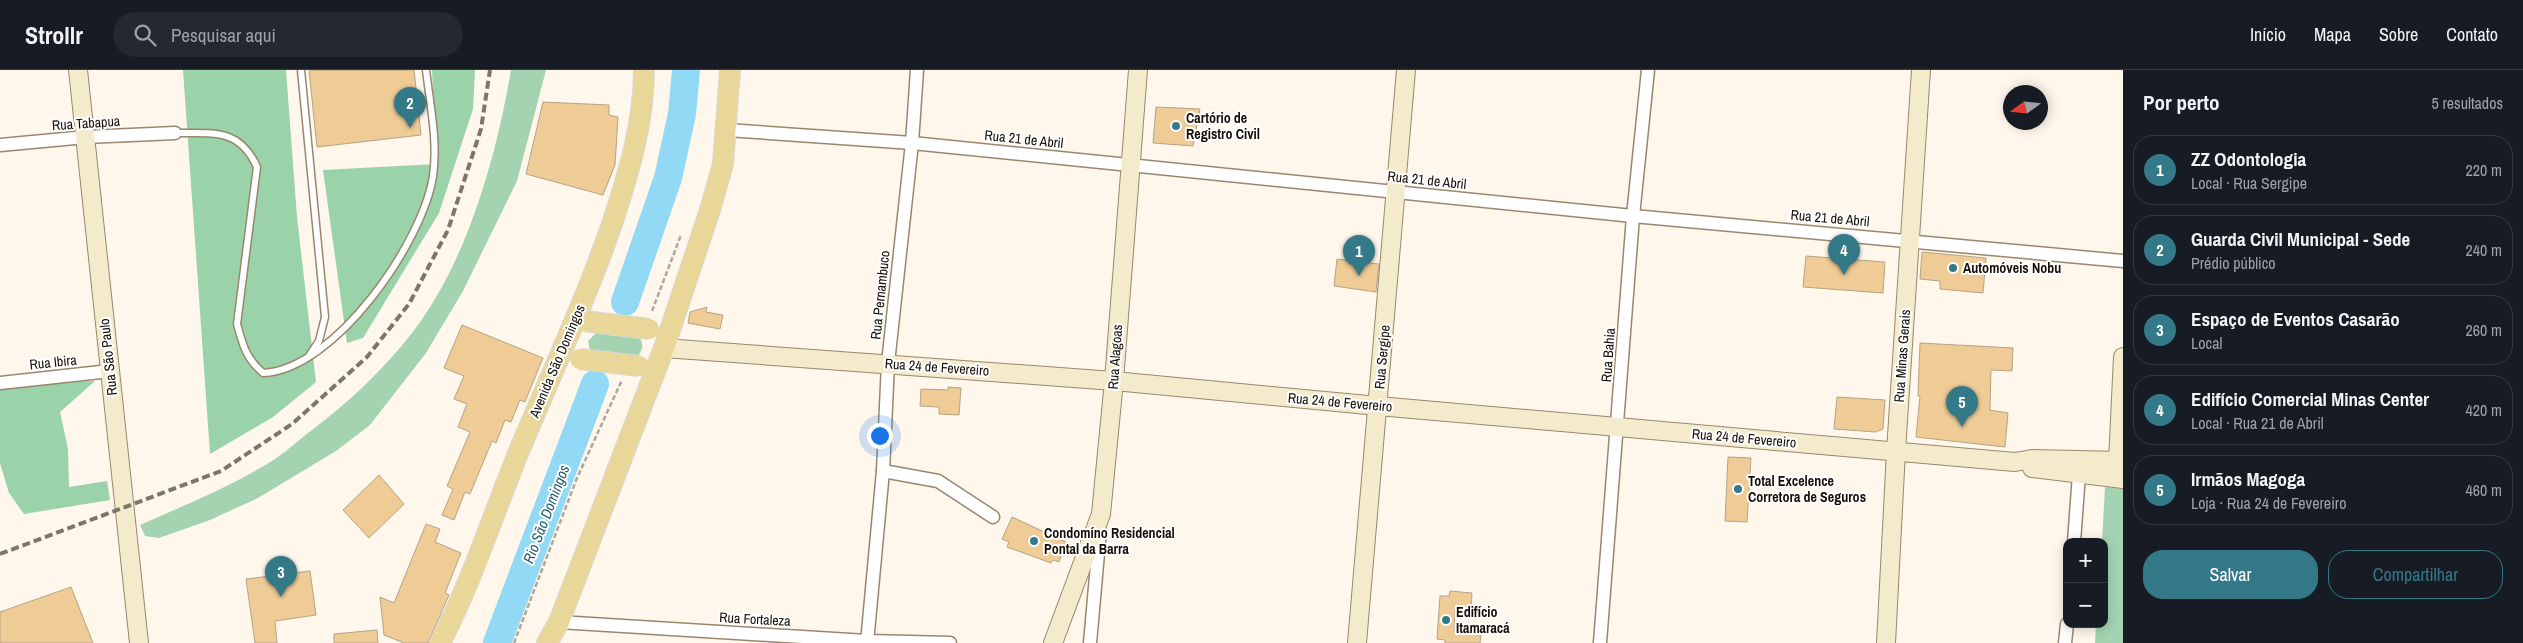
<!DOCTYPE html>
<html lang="pt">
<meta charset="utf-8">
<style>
body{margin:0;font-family:"Archivo Narrow",sans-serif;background:#242831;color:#f1f3f6}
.controls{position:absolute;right:15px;bottom:15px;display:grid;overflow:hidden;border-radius:10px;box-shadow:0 2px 12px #0003}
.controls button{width:45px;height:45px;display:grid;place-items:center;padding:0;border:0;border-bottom:1px solid #363941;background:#171b24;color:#f1f3f6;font:25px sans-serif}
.compass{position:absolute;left:2003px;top:15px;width:45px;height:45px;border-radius:50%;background:#171b24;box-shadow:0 2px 12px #0003;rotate:255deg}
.you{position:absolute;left:879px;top:365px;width:18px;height:18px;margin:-12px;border:4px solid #fff;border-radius:50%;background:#1a73e8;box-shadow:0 0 0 8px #1a73e833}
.badge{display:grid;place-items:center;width:32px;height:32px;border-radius:50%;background:#347987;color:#fff;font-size:16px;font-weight:700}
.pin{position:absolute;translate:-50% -41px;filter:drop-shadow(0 1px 2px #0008)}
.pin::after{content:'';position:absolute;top:26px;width:18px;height:15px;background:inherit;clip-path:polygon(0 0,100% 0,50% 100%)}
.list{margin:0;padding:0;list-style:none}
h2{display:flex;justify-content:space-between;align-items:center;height:65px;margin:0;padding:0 20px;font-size:21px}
h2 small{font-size:16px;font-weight:400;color:#9ea1a6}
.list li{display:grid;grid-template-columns:32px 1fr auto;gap:15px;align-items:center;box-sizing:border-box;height:70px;margin:0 10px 10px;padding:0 10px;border:1px solid #363941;border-radius:20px}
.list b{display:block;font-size:19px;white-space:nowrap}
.list p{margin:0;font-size:16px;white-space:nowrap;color:#9ea1a6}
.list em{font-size:16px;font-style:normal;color:#9ea1a6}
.actions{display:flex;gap:10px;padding:15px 20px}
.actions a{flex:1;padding:11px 0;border:1px solid #347987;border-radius:20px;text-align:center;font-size:18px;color:#347987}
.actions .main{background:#347987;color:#fff}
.icon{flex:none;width:28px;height:28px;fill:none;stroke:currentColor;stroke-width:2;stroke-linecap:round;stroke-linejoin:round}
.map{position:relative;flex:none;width:2123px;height:573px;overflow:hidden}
header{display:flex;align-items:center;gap:30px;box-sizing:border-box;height:70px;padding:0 25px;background:#171b24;border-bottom:1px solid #363941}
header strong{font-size:24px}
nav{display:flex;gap:28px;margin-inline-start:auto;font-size:18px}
.search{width:350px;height:45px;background:#242831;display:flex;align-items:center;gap:12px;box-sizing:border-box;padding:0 18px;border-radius:28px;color:#9ea1a6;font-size:19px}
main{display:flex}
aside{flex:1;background:#171b24}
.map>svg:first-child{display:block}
.green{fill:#a4d3b1}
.forest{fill:#9ad2aa}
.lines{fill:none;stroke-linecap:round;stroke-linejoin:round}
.river{stroke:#91d9f4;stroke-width:28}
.building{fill:#efcb95;stroke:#b5a388}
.lane-casing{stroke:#98876d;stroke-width:9}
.street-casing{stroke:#98876d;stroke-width:15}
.secondary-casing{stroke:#98876d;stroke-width:20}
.primary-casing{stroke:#d9d8d7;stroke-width:22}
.path{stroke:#afa79d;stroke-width:2.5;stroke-dasharray:5 2.5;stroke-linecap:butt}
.lane{stroke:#fff;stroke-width:6}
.street{stroke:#fff;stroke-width:12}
.secondary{stroke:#f4ebcc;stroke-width:18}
.primary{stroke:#e9d799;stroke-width:20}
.rail{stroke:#7c756b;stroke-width:4;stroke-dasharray:8 4;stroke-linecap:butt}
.primary-bridge-casing{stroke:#d9d8d7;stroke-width:22;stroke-linecap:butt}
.primary-bridge{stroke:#e9d799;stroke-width:20}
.poi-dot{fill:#347987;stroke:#fff;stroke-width:2}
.labels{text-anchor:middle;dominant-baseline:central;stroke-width:4;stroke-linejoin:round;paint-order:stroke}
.poi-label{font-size:14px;font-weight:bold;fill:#140e05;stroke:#fff;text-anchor:start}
.street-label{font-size:14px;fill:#140e05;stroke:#fff}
.water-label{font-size:15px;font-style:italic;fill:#235c70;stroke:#fff}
</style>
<header>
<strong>Strollr</strong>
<div class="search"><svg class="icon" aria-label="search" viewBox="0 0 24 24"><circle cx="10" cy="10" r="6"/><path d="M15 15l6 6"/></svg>Pesquisar aqui</div>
<nav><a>Início</a><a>Mapa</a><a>Sobre</a><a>Contato</a></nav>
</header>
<main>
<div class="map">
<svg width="2123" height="573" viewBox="0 0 2123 573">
<rect width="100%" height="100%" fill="#fff7ec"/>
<g class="green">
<path d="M511,0H546L517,111L463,221L426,283L370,355L336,381L258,428L210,450L159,468L145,466L140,455C183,436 227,418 267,394C283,385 297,371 312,360C349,332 383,300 412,263C467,192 496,88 511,0Z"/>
<path d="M597,262L639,267C644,274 643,280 637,287L596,283L590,280L588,271Z"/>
<polygon points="2105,417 2123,419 2123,573 2095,573 2096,554 2104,554 2104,472 2102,472"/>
</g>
<g class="forest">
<polygon points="183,0 286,0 297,147 316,312 273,347 210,384"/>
<polygon points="432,0 475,0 473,39 439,143 363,268 347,273 323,100 436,94"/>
<polygon points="95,311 60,342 68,379 69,417 107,411 110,430 24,444 9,423 0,393 0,314"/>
</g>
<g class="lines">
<g class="river">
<polyline points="625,232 668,108 682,44 686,0"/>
<polyline points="497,573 595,314"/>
</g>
</g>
<g class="building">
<polygon points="309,0 414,0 421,65 317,77"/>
<polygon points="543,32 609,35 609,45 618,47 615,95 603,125 526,104"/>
<polygon points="1156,37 1200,39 1193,76 1153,73"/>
<polygon points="1922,182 1986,188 1983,223 1940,219 1940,211 1920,209"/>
<polygon points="1806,186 1885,192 1883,223 1803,217"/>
<polygon points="1337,189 1379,194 1376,222 1334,216"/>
<polygon points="707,237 706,242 723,245 720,259 688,253 690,242"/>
<polygon points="462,255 543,288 525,332 520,330 511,352 505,350 496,373 492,371 470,424 465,422 454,450 442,445 453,419 447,416 470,362 458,357 467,334 454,329 464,306 444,298"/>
<polygon points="1920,273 2013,278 2012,301 1991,300 1990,340 2008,343 2005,377 1916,367 1920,326 1918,326"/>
<polygon points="948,317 961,318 959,345 939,344 939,337 920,336 921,319 948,320"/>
<polygon points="1837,327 1885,330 1883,359 1876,362 1834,359"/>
<polygon points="1728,387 1751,388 1747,452 1725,451"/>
<polygon points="379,405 404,434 369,468 343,440"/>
<polygon points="1012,447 1066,472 1059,492 1053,490 1051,493 1007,477 1009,472 1002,469"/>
<polygon points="426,454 440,459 435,472 461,483 445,523 449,525 428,573 404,573 384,565 380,527 394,533"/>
<polygon points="310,501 316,545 275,551 277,573 255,573 246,509"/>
<polygon points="71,517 93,573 0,573 0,542"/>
<polygon points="1450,521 1472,523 1471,539 1455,538 1454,562 1481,565 1480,573 1445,573 1445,570 1437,569 1440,526 1449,526"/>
<polygon points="377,560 378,573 334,573 334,564"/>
</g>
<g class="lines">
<defs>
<g id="lane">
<polyline points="301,0 325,247 319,271 309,286"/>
<path d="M175,63C213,64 239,57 257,97L237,254C243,276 246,288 263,303C335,300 423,172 433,106C438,72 430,34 426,0"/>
</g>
<g id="street">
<polyline points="727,60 912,73 1633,146 2123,191"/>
<polyline points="0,75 86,67 175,63"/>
<polyline points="0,313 110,301"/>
<polyline points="883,401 938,411 993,447"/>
<polyline points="2074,472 2079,404"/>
<polyline points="559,552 867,571 950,573"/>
<polyline points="867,573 883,401 888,293 912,73 917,0"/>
<polyline points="1090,573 1100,461"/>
<polyline points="1600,573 1633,146 1648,0"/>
<polyline points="2065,573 2067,554"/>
</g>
<g id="secondary">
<polyline points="78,0 139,573"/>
<polyline points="664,278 1114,311 1378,336 2015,392 2032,389 2123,391"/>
<polyline points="2118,391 2123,287"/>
<polyline points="2032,398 2123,409"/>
<polyline points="1053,573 1101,444 1114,311 1138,0"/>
<polyline points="1357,573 1406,0"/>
<polyline points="1886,573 1896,381 1921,0"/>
</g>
<g id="primary">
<path d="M440,573C473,509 494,441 522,374C553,300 587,227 613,151C629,102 644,52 644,0"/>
<polyline points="547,573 559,552 664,278 710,140 723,94 730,0"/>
</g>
</defs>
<use href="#lane" class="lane-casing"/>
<use href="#street" class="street-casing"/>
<use href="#secondary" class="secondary-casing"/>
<use href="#primary" class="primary-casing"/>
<g class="path">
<polyline points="652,241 681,165"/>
<polyline points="514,573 577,408 622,310"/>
</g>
<use href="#lane" class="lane"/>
<use href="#street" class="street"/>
<use href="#secondary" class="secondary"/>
<use href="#primary" class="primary"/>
<polyline class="rail" points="0,484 221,401 292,354 367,287 409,234 448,160 481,59 490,0"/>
<defs>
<g id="primary-bridge">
<polyline points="584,251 649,259"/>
<polyline points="580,289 639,296"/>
</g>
</defs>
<use href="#primary-bridge" class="primary-bridge-casing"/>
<use href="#primary-bridge" class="primary-bridge"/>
</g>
<g class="poi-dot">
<circle cx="1176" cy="56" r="5"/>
<circle cx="1953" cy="198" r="5"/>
<circle cx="1738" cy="419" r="5"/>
<circle cx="1034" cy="471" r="5"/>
<circle cx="1446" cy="550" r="5"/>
</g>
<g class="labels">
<g class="poi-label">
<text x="1186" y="48">Cartório de<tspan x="1186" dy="16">Registro Civil</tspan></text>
<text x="1963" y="198">Automóveis Nobu</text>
<text x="1748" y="411">Total Excelence<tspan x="1748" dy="16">Corretora de Seguros</tspan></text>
<text x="1044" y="463">Condomíno Residencial<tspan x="1044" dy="16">Pontal da Barra</tspan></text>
<text x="1456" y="542">Edifício<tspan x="1456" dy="16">Itamaracá</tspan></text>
</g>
<g class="street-label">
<text transform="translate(86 53) rotate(-4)">Rua Tabapua</text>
<text transform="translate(1024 69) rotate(6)">Rua 21 de Abril</text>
<text transform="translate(1427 110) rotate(6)">Rua 21 de Abril</text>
<text transform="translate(1830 148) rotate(5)">Rua 21 de Abril</text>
<text transform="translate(880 225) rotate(-84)">Rua Pernambuco</text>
<text transform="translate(1608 285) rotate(-86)">Rua Bahia</text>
<text transform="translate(1902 286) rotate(-86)">Rua Minas Gerais</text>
<text transform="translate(108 287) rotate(-96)">Rua São Paulo</text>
<text transform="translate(1115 287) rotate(-86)">Rua Alagoas</text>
<text transform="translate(1382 287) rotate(-85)">Rua Sergipe</text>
<text transform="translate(557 291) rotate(-67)">Avenida São Domingos</text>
<text transform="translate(53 292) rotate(-6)">Rua Ibira</text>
<text transform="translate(937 297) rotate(4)">Rua 24 de Fevereiro</text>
<text transform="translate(1340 332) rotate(5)">Rua 24 de Fevereiro</text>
<text transform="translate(1744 368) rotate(5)">Rua 24 de Fevereiro</text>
<text transform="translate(755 549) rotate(3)">Rua Fortaleza</text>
</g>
<g class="water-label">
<text transform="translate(546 444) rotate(-69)">Rio São Domingos</text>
</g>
</g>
</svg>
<div class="controls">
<button>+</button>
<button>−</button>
</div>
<svg class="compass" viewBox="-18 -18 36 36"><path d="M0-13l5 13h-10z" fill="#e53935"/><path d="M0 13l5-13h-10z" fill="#9ea1a6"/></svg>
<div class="you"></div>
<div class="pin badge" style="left:1359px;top:206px">1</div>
<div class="pin badge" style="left:410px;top:58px">2</div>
<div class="pin badge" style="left:281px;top:527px">3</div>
<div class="pin badge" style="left:1844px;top:205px">4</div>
<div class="pin badge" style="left:1962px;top:357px">5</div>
</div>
<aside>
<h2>Por perto<small>5 resultados</small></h2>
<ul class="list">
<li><span class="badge">1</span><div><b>ZZ Odontologia</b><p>Local · Rua Sergipe</p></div><em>220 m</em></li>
<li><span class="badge">2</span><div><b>Guarda Civil Municipal - Sede</b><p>Prédio público</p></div><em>240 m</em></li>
<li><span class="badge">3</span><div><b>Espaço de Eventos Casarão</b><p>Local</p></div><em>260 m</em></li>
<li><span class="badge">4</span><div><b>Edifício Comercial Minas Center</b><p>Local · Rua 21 de Abril</p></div><em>420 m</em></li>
<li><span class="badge">5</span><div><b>Irmãos Magoga</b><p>Loja · Rua 24 de Fevereiro</p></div><em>460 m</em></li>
</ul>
<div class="actions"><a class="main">Salvar</a><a>Compartilhar</a></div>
</aside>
</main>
